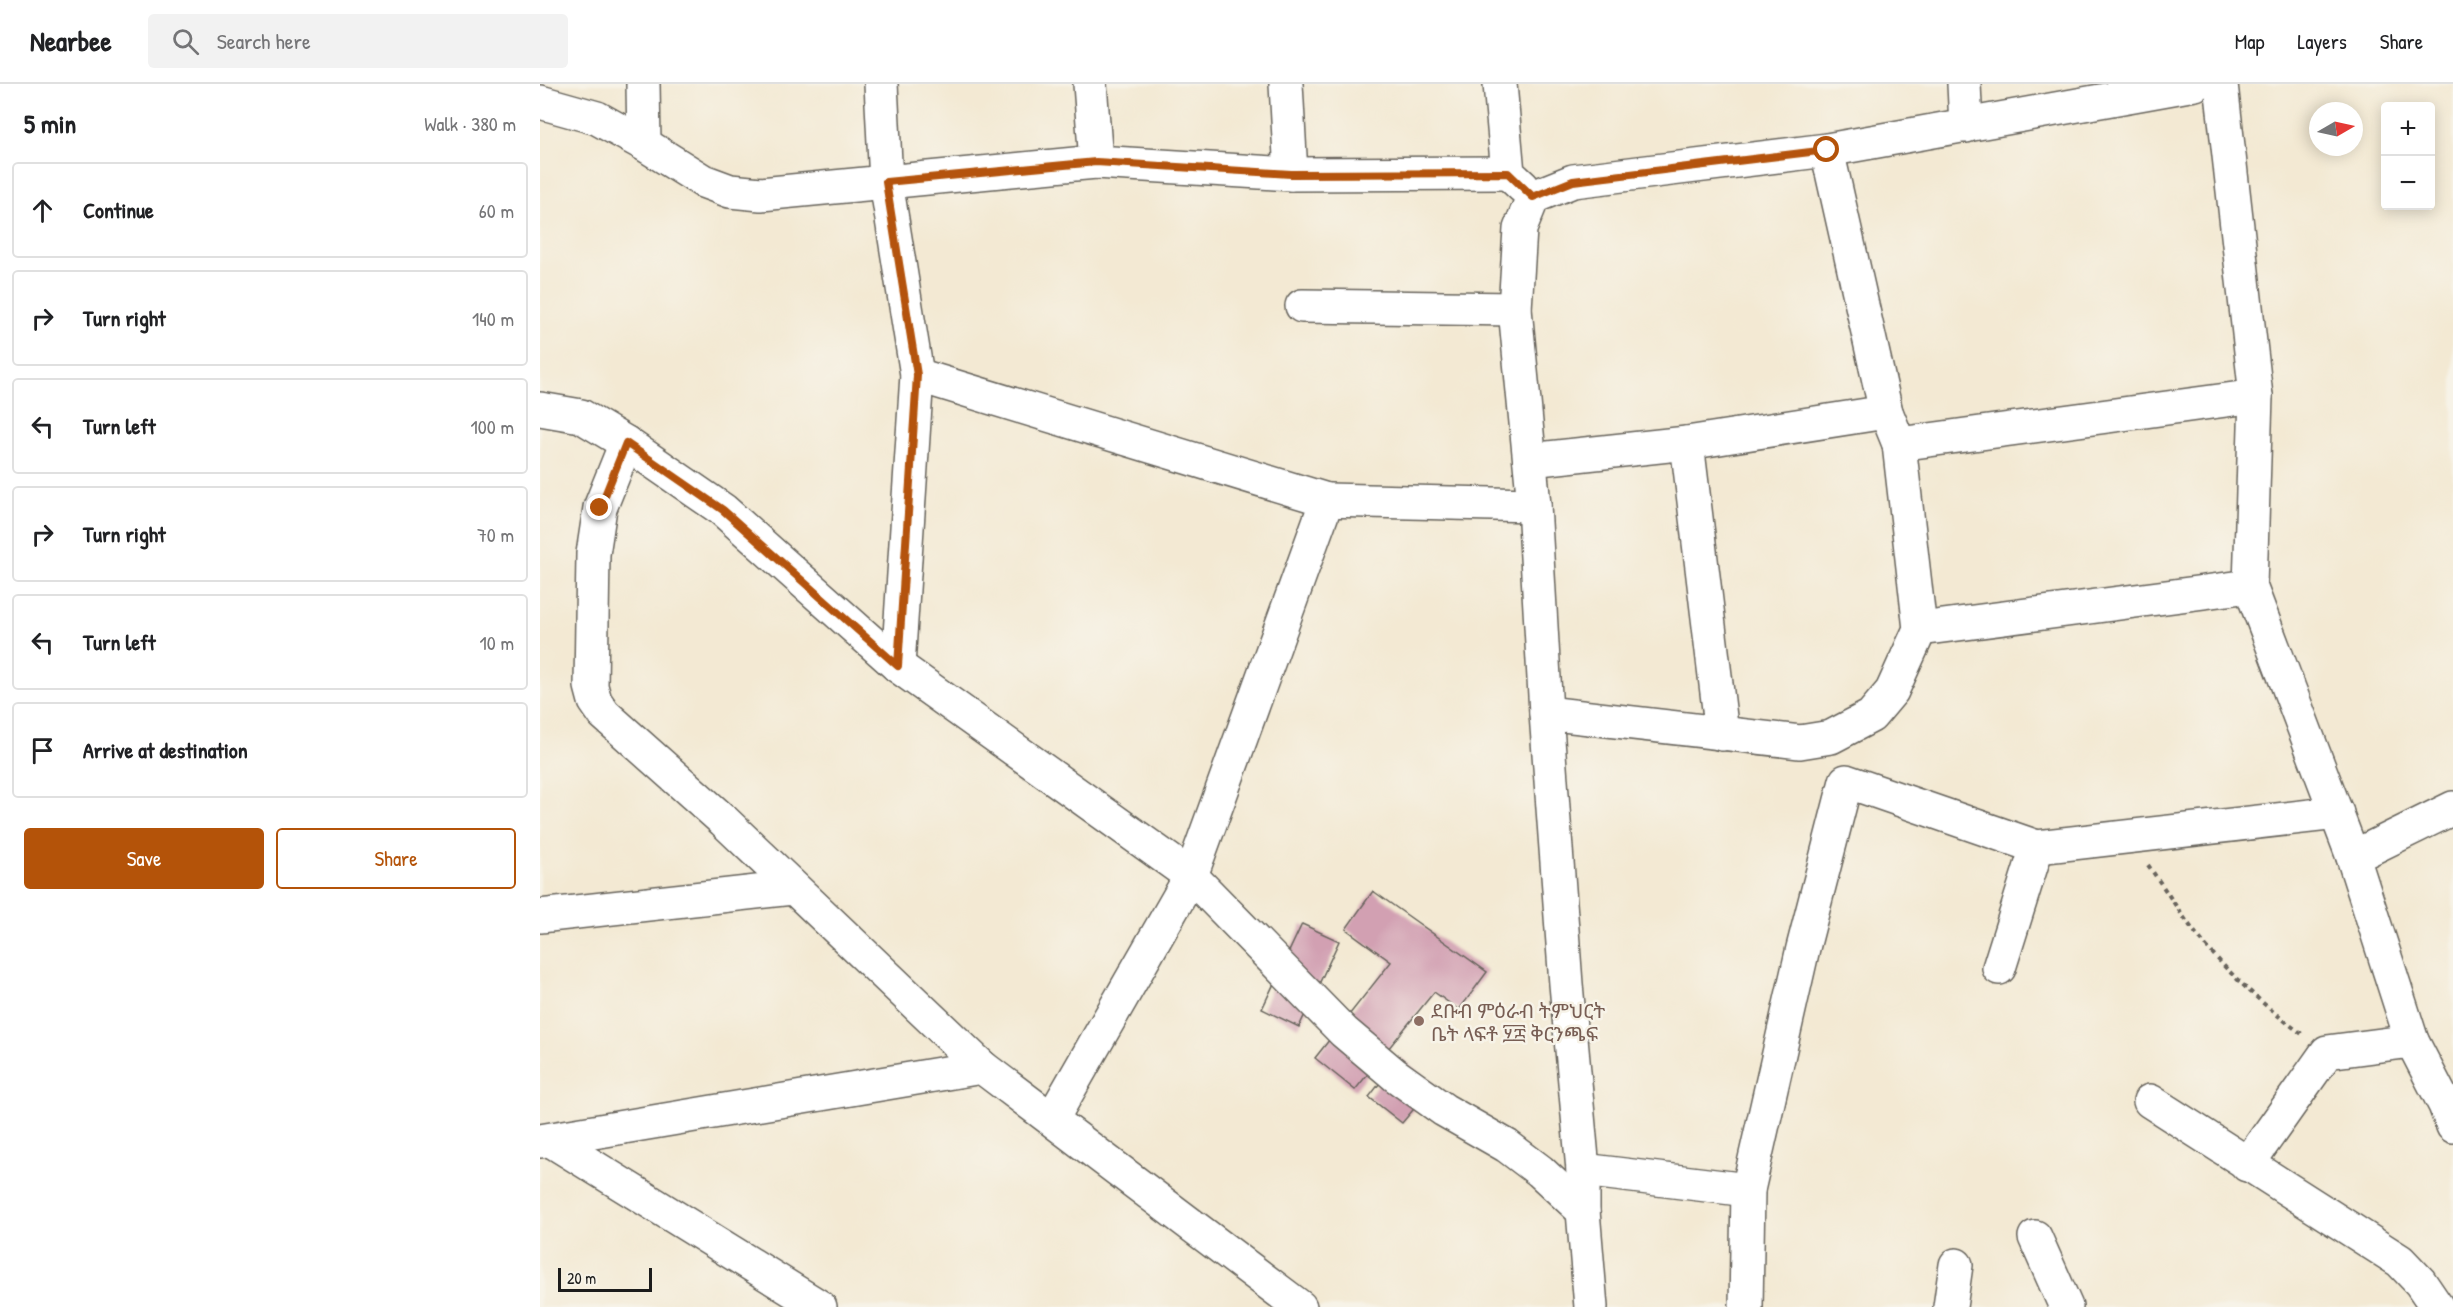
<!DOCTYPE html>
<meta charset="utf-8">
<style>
body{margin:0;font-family:"Patrick Hand","Noto Sans Ethiopic",sans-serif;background:#f2f2f2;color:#202124}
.controls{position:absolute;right:18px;top:18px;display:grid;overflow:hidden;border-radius:6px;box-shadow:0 3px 15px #0003}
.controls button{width:54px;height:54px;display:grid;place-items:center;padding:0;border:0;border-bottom:2px solid #e0e0e0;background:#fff;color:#202124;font:30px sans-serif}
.compass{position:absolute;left:1769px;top:18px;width:54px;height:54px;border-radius:50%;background:#fff;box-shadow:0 3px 15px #0003;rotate:81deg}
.scale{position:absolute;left:18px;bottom:15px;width:94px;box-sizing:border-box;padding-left:6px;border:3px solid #1c1c1c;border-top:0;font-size:16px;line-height:21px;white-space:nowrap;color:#1c1c1c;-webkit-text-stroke:4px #f7f3e8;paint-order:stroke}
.stop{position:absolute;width:18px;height:18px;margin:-14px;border:4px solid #b45309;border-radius:50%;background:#fff}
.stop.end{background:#b45309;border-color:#fff;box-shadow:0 2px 6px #0008}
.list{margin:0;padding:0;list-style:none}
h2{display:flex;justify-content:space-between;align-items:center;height:78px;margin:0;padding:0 24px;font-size:26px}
h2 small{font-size:20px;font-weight:400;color:#757577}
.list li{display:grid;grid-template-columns:39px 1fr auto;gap:18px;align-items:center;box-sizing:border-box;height:96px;margin:0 12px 12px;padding:0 12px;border:2px solid #e0e0e0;border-radius:6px}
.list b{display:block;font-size:22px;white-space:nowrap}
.list em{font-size:20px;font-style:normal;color:#757577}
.actions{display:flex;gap:12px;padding:18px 24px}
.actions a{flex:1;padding:14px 0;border:2px solid #b45309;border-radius:6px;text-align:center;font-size:21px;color:#b45309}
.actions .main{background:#b45309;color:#fff}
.icon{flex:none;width:33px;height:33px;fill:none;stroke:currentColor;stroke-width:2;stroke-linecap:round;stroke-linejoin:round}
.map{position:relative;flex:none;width:1913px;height:1223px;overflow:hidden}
header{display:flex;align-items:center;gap:36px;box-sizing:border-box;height:84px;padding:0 30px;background:#fff;border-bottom:2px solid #e0e0e0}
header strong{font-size:28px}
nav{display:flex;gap:33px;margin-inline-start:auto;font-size:21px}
.search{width:420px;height:54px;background:#f2f2f2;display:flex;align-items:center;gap:15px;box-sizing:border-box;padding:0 21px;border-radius:6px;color:#757577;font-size:22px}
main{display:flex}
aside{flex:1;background:#fff}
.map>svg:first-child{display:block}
.building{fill:#d2a0b2}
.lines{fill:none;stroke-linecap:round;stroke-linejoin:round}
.street-casing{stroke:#67645c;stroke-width:36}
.secondary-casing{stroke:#67645c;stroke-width:36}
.path{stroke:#67645c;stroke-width:4;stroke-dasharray:4.5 4.5;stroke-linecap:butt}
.street{stroke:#fff;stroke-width:33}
.secondary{stroke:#fff;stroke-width:33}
.route{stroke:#b45309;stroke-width:8}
.education-dot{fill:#8d6e63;stroke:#f7f3e8;stroke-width:2}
.labels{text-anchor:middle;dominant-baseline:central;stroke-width:5;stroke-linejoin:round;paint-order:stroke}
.education-label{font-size:20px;fill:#785e54;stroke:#f7f3e8;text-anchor:start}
</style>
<header>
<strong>Nearbee</strong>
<div class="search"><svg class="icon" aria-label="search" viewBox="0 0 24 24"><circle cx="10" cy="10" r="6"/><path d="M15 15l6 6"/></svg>Search here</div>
<nav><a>Map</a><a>Layers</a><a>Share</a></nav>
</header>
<main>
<aside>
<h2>5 min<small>Walk · 380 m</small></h2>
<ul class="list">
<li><svg class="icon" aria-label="ahead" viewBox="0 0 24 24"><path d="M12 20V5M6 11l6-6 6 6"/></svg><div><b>Continue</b></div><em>60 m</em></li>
<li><svg class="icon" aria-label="right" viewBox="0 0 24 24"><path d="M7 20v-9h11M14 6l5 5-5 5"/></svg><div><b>Turn right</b></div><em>140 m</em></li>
<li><svg class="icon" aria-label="left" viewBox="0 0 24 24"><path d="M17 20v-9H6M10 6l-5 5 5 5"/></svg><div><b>Turn left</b></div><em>100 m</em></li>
<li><svg class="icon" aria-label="right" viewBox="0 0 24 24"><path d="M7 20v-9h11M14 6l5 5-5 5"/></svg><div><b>Turn right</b></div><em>70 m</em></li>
<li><svg class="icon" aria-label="left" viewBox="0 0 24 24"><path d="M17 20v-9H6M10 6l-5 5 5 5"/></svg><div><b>Turn left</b></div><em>10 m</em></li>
<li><svg class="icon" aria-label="arrive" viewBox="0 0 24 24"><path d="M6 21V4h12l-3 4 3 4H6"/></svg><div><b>Arrive at destination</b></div></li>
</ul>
<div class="actions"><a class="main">Save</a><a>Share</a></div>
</aside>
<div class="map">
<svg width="1913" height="1223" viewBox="0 0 1913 1223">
<rect width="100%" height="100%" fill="#f7f3e8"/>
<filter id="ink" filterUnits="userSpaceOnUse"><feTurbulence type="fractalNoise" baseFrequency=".0167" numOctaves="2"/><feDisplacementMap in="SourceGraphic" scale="12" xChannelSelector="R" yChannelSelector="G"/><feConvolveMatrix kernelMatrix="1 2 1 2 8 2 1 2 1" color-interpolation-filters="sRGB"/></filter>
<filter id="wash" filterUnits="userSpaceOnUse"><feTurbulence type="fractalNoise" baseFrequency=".008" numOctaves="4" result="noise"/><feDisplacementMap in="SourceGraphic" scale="24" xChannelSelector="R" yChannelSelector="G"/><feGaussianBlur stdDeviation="1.35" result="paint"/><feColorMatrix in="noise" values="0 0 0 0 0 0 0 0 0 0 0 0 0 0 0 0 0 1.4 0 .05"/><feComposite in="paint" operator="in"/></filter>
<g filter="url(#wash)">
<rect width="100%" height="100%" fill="#f3e9d3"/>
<g id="blocks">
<g class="building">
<polygon points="833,807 947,888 919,926 894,908 815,1006 775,974 851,878 806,845"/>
<polygon points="762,840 799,857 759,943 722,925"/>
<polygon points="860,973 894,1001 862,1039 829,1013"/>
</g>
</g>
</g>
<g filter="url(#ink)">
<use href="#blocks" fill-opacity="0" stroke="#67645c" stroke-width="1.5"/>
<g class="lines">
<defs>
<g id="street">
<polyline points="103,0 104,60"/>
<polyline points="341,0 346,98 556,78 751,90 968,89"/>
<polyline points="550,0 556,78"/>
<polyline points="746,0 751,90"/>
<polyline points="960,0 968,89 983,103"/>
<polyline points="1424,0 1426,42"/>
<polyline points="1681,0 1716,312 1710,502 1813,773 1872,957 1905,1021 1913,1042"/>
<polyline points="0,18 57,34 104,60 163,97 190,107 221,110 346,98 377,291 358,582"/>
<polyline points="762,222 975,225"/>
<polyline points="377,291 787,416"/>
<polyline points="0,325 41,332 86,359 183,426 358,582 651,792 804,948 855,991 904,1026 967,1062 1000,1087 1043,1127"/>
<polyline points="86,359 60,424 53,470 51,602 55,617 64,630 184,737 442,983 760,1223"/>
<polyline points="1147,359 1182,650"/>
<polyline points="1359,360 1716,312"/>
<polyline points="990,376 1147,359 1346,328"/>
<polyline points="1380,545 1710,502"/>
<polyline points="1006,629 1260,658 1291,653 1331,632 1352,607 1380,545 1359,360 1346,328 1287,66"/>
<polyline points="1813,773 1913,724"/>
<polyline points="0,832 252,804"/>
<polyline points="1459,884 1497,763"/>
<polyline points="1610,1017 1860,1177 1880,1198 1897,1223"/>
<polyline points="512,1035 651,792 787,416 994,421"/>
<polyline points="0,1057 442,983"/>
<polyline points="12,1057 280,1223"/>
<polyline points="1707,1081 1787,968 1872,957"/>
<polyline points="1043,1086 1208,1106"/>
<polyline points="1495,1153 1526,1223"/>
<polyline points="1206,1223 1208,1106 1263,864 1306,697 1497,763 1797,729"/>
<polyline points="1410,1223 1416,1181"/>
</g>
<polyline id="secondary" points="1051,1223 1043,1127 1043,1086 1026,900 1006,629 994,421 975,225 980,145 993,113 1033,97 1287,66 1655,0"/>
</defs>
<use href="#street" class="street-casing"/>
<use href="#secondary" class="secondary-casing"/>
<path class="path" d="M1608,781C1626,806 1642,833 1661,856C1691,892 1725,923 1762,950"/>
<use href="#street" class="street"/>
<use href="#secondary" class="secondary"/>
</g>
</g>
<g class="lines" filter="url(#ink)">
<polyline class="route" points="60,424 86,359 183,426 358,582 377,291 346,98 556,78 751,90 968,89 993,113 1033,97 1287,66"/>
</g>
<circle class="education-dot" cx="879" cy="937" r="6"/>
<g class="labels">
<g class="education-label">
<text x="891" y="926">ደቡብ ምዕራብ ትምህርት<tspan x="891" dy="23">ቤት ላፍቶ ፶፰ ቅርንጫፍ</tspan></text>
</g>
</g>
</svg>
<div class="controls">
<button>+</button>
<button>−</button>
</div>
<svg class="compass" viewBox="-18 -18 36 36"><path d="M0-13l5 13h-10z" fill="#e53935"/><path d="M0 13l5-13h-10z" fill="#757577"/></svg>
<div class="scale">20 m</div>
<div class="stop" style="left:1287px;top:66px"></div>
<div class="stop end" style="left:60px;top:424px"></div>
</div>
</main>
